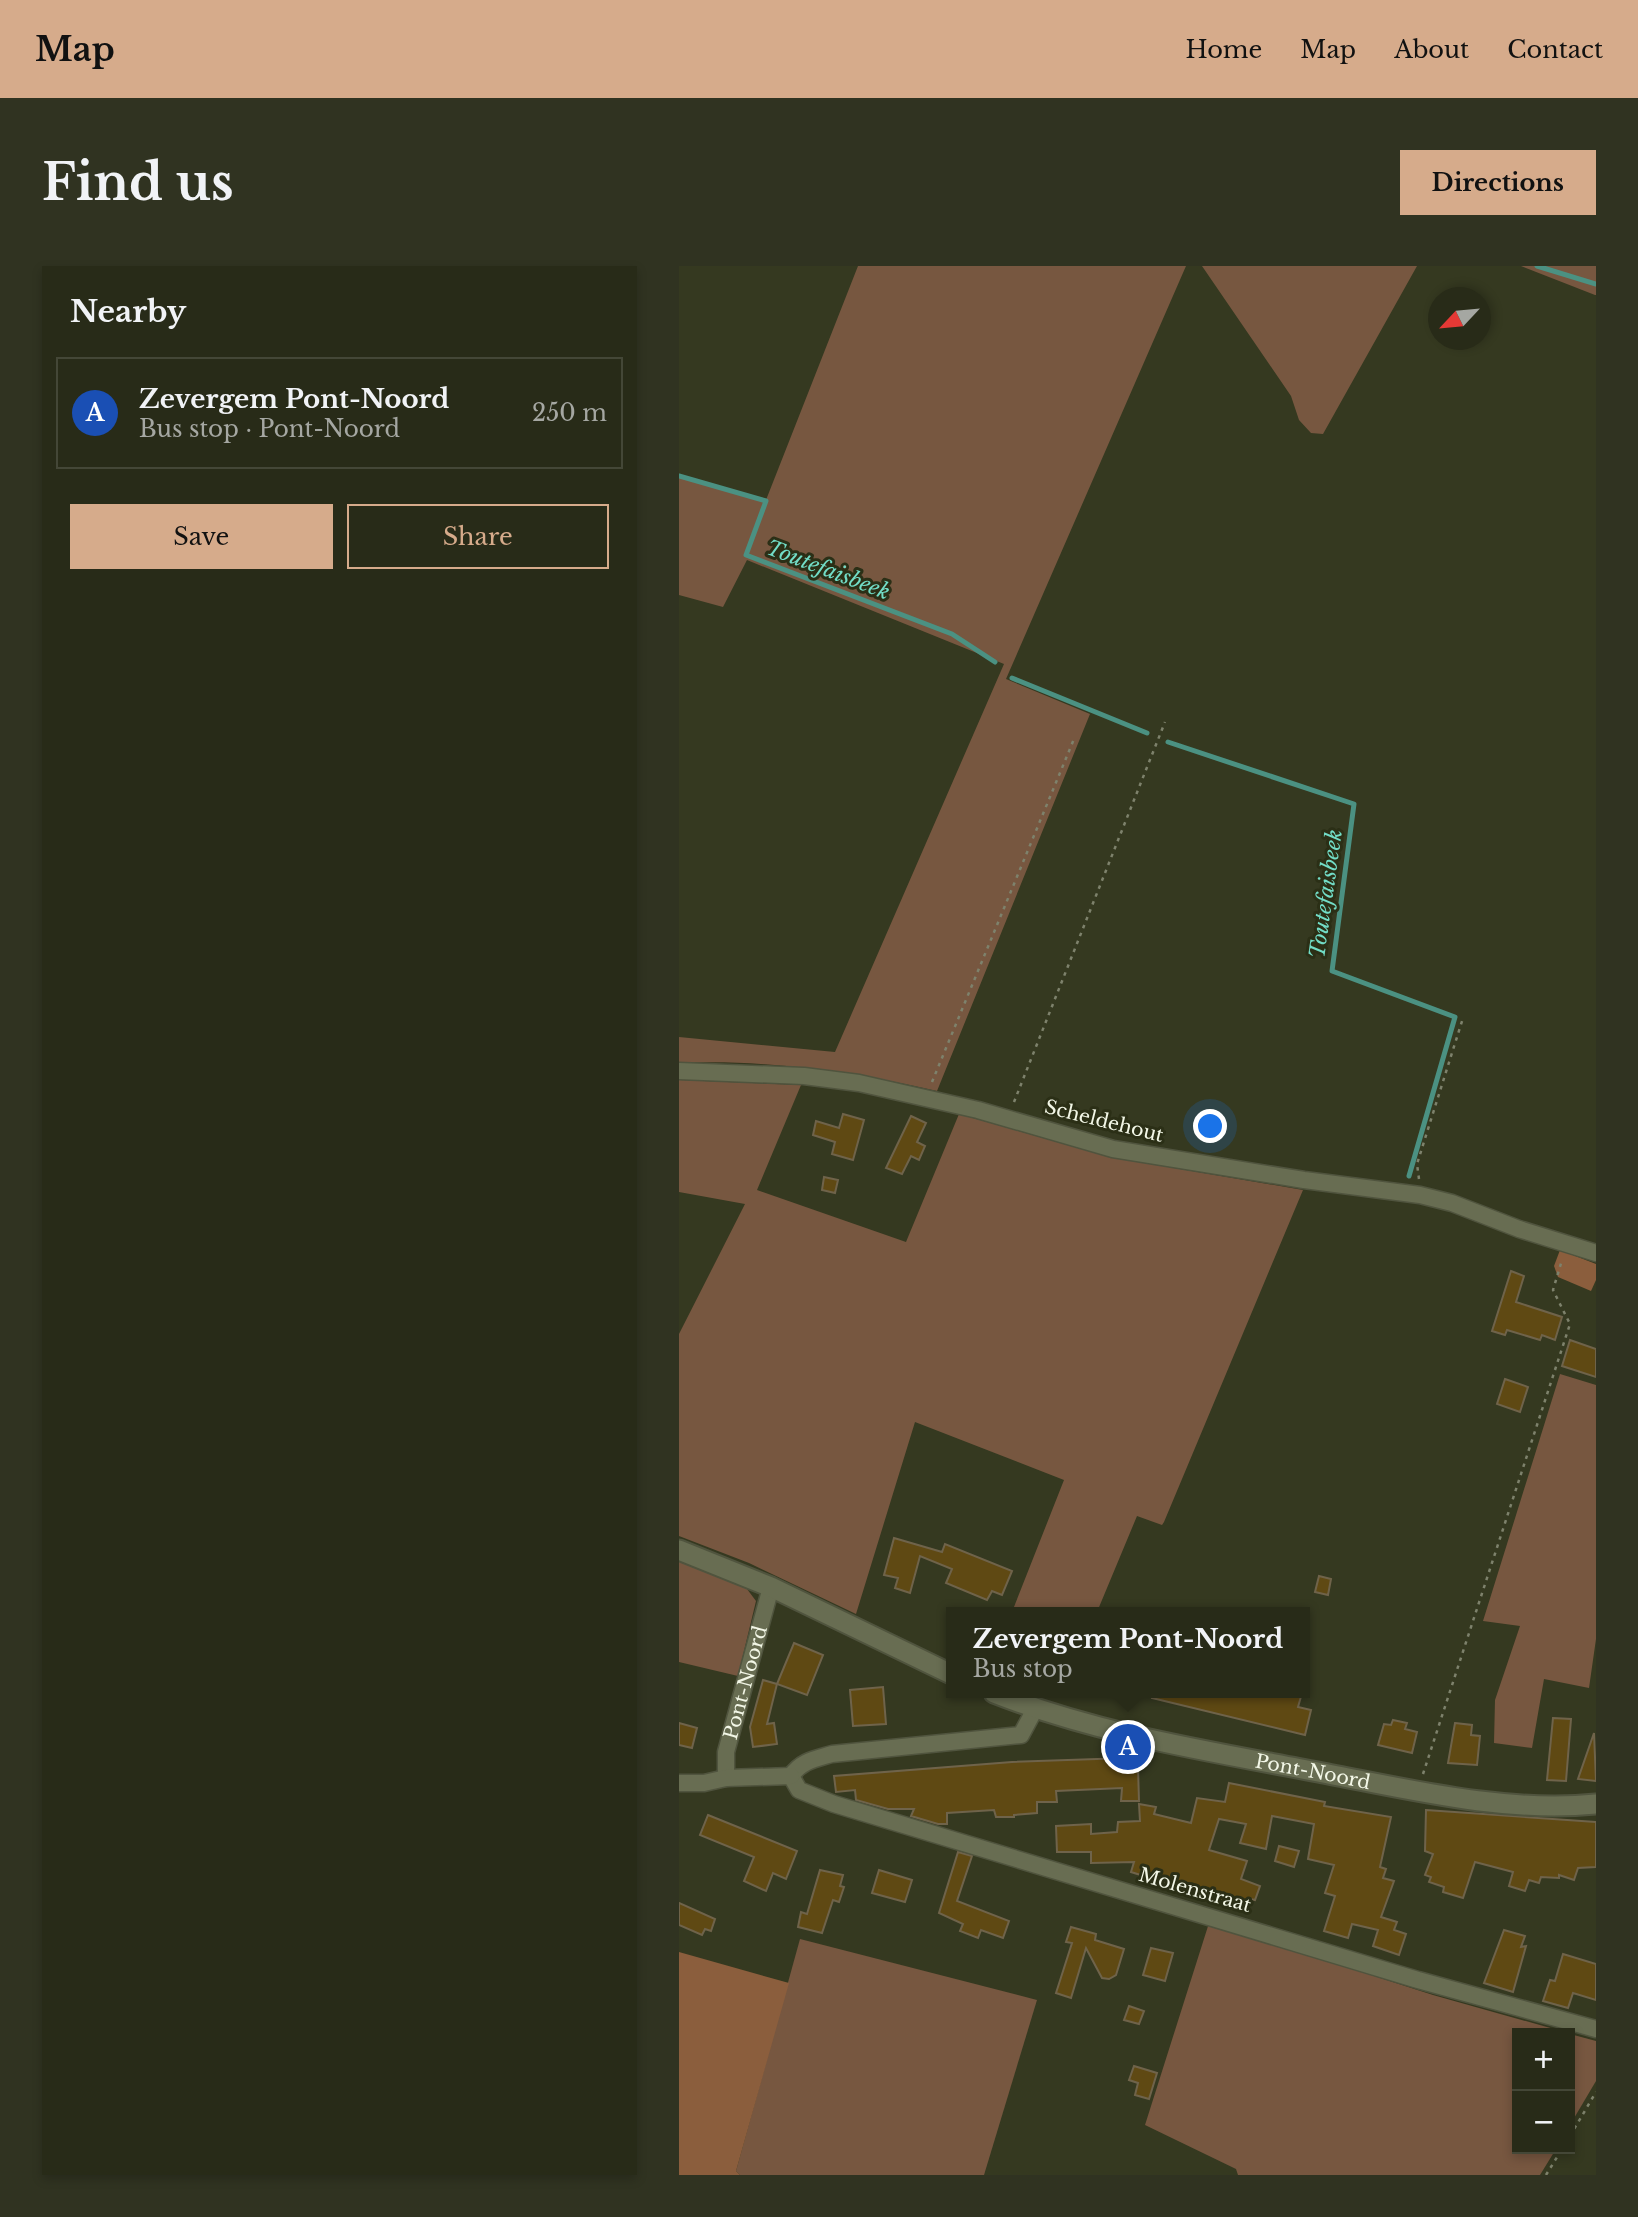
<!DOCTYPE html>
<meta charset="utf-8">
<style>
body{margin:0;font-family:"Libre Baskerville",serif;background:#303321;color:#f1f3f6}
.controls{position:absolute;right:21px;bottom:21px;display:grid;overflow:hidden;border-radius:0px;box-shadow:0 4px 10px #0003}
.controls button{width:63px;height:63px;display:grid;place-items:center;padding:0;border:0;border-bottom:2px solid #444737;background:#282b18;color:#f1f3f6;font:35px sans-serif}
.compass{position:absolute;left:749px;top:21px;width:63px;height:63px;border-radius:50%;background:#282b18;box-shadow:0 4px 10px #0003;rotate:244deg}
.you{position:absolute;left:532px;top:861px;width:24px;height:24px;margin:-18px;border:5px solid #fff;border-radius:50%;background:#1a73e8;box-shadow:0 0 0 10px #1a73e833}
.badge{display:grid;place-items:center;width:46px;height:46px;border-radius:50%;background:#d6ab8b;color:#fff;font-size:23px;font-weight:700}
.pin{position:absolute;translate:-50% -50%;border:4px solid #fff;box-shadow:0 2px 7px #0006}
.popup{position:absolute;left:267px;top:1341px;width:364px;height:91px;box-sizing:border-box;display:grid;place-content:center;border-radius:0px;background:#282b18;filter:drop-shadow(0 2px 5px #0005);font-size:23px;white-space:nowrap;color:#a5a7a2}
.popup b{font-size:26px;color:#f1f3f6}
.popup::after{content:'';position:absolute;left:50%;top:100%;margin-left:-14px;border:14px solid transparent;border-top-color:#282b18}
.list{margin:0;padding:0;list-style:none}
h2{display:flex;justify-content:space-between;align-items:center;height:91px;margin:0;padding:0 28px;font-size:30px}
h2 small{font-size:23px;font-weight:400;color:#a5a7a2}
.list li{display:grid;grid-template-columns:46px 1fr auto;gap:21px;align-items:center;box-sizing:border-box;height:112px;margin:0 14px 14px;padding:0 14px;border:2px solid #444737;border-radius:0px}
.list b{display:block;font-size:26px;white-space:nowrap}
.list p{margin:0;font-size:23px;white-space:nowrap;color:#a5a7a2}
.list em{font-size:23px;font-style:normal;color:#a5a7a2}
.actions{display:flex;gap:14px;padding:21px 28px}
.actions a{flex:1;padding:16px 0;border:2px solid #d6ab8b;border-radius:0px;text-align:center;font-size:24px;color:#d6ab8b}
.actions .main{background:#d6ab8b;color:#111}
.map{position:relative;flex:none;width:917px;height:1909px;overflow:hidden;border-radius:0px}
header{display:flex;align-items:center;gap:42px;box-sizing:border-box;height:98px;padding:0 35px;background:#d6ab8b;color:#111}
header strong{font-size:33px}
nav{display:flex;gap:38px;margin-inline-start:auto;font-size:24px}
.intro{display:flex;align-items:center;justify-content:space-between;box-sizing:border-box;height:168px;padding:0 42px}
h1{margin:0;font-size:49px}
.button{padding:18px 32px;border-radius:0px;background:#d6ab8b;color:#111;font-size:24px;font-weight:700}
main{display:flex;gap:42px;padding:0 42px}
aside{flex:1;background:#282b18;border-radius:0px;box-shadow:0 4px 10px #0003}
.map>svg:first-child{display:block}
.green{fill:#775740}
.forest{fill:#8b5e3d}
.lines{fill:none;stroke-linecap:round;stroke-linejoin:round}
.stream{stroke:#4b9182;stroke-width:5}
.building{fill:#5f4913;stroke:#6f634a;stroke-width:2}
.minor-casing{stroke:#50543e;stroke-width:19}
.tertiary-casing{stroke:#50543e;stroke-width:23}
.path{stroke:#7e826c;stroke-width:2.5;stroke-dasharray:3.5 5;stroke-linecap:butt}
.minor{stroke:#686d52;stroke-width:16}
.tertiary{stroke:#686d52;stroke-width:19}
.labels{text-anchor:middle;dominant-baseline:central;stroke-width:6;stroke-linejoin:round;paint-order:stroke}
.street-label{font-size:19px;fill:#f3f7e7;stroke:#2b2f16}
.water-label{font-size:21px;font-style:italic;fill:#72ddc7;stroke:#2b2f16}
</style>
<header>
<strong>Map</strong>
<nav><a>Home</a><a>Map</a><a>About</a><a>Contact</a></nav>
</header>
<div class="intro"><h1>Find us</h1><a class="button">Directions</a></div>
<main>
<aside>
<h2>Nearby<small></small></h2>
<ul class="list">
<li><span class="badge" style="background:#1a4fb4">A</span><div><b>Zevergem Pont-Noord</b><p>Bus stop · Pont-Noord</p></div><em>250 m</em></li>
</ul>
<div class="actions"><a class="main">Save</a><a>Share</a></div>
</aside>
<div class="map">
<svg width="917" height="1909" viewBox="0 0 917 1909">
<rect width="100%" height="100%" fill="#353920"/>
<g class="green">
<path d="M179,0H507L327,413L411,448L258,825C174,806 87,793 0,797V771L156,786L325,398L68,294L44,341L0,329V210L87,234Z"/>
<polygon points="523,0 738,0 644,168 632,167 620,154 612,130"/>
<polygon points="842,0 917,0 917,29 916,29"/>
<polygon points="0,814 122,819 78,924 227,976 280,848 431,891 624,924 485,1256 483,1259 458,1250 418,1346 333,1346 385,1214 236,1156 177,1348 70,1297 0,1270 0,1068 66,938 0,926"/>
<polygon points="881,1108 917,1119 917,1373 910,1422 865,1413 853,1482 815,1477 816,1434 841,1360 804,1355"/>
<polygon points="0,1294 65,1319 77,1335 59,1410 0,1396"/>
<polygon points="530,1657 754,1729 889,1767 838,1767 838,1883 877,1883 861,1909 559,1909 557,1903 466,1859"/>
<polygon points="121,1673 358,1734 305,1909 61,1909 57,1905"/>
<polygon points="891,1768 917,1775 917,1815 891,1859"/>
</g>
<g class="forest">
<polygon points="881,984 917,998 917,1014 912,1025 879,1011 875,1000"/>
<polygon points="0,1686 110,1717 57,1905 61,1909 0,1909"/>
</g>
<g class="lines">
<g class="stream">
<polyline points="858,0 917,18"/>
<polyline points="0,210 87,235 67,289 273,368 316,396"/>
<polyline points="333,412 468,467"/>
<polyline points="489,476 675,538 653,705 776,751 730,910"/>
</g>
</g>
<g class="building">
<polygon points="164,848 185,854 174,894 153,888 156,876 134,869 137,855 160,862"/>
<polygon points="232,850 247,857 238,876 246,880 240,894 232,890 223,908 207,902"/>
<polygon points="145,911 159,914 156,927 143,924"/>
<polygon points="832,1005 845,1010 837,1036 883,1051 876,1074 863,1069 861,1074 828,1064 826,1069 813,1065"/>
<polygon points="891,1074 917,1083 917,1111 883,1100"/>
<polygon points="826,1113 849,1121 841,1146 818,1138"/>
<polygon points="215,1272 263,1286 266,1278 333,1305 323,1329 313,1325 308,1334 267,1317 273,1303 241,1290 231,1327 216,1322 219,1312 205,1309"/>
<polygon points="640,1310 652,1313 649,1329 636,1326"/>
<polygon points="115,1377 144,1389 128,1429 98,1418"/>
<polygon points="84,1414 98,1418 88,1458 95,1457 98,1478 74,1481 71,1461"/>
<polygon points="204,1421 207,1458 174,1460 171,1424"/>
<polygon points="474,1427 623,1427 619,1441 632,1444 626,1469 473,1432"/>
<polygon points="874,1452 892,1453 887,1515 868,1514"/>
<polygon points="714,1454 728,1457 726,1463 738,1466 733,1487 699,1479 705,1458 712,1459"/>
<polygon points="0,1457 18,1462 13,1482 0,1479"/>
<polygon points="776,1457 793,1459 792,1469 801,1470 798,1499 769,1497"/>
<polygon points="915,1467 917,1515 899,1513"/>
<polygon points="447,1492 447,1502 459,1502 460,1535 442,1535 443,1522 377,1525 378,1536 358,1536 358,1547 335,1549 335,1551 317,1551 315,1544 268,1547 268,1558 259,1558 232,1550 235,1543 209,1543 177,1534 176,1524 157,1526 155,1510 333,1496"/>
<polygon points="550,1517 646,1536 645,1540 712,1551 701,1601 707,1603 704,1612 715,1615 702,1651 718,1656 715,1664 727,1668 720,1689 694,1680 699,1664 673,1658 669,1672 645,1665 656,1630 646,1627 655,1599 629,1593 635,1558 593,1550 587,1583 561,1577 567,1558 540,1553 530,1584 568,1595 562,1613 581,1620 576,1634 571,1633 568,1642 452,1606 455,1596 412,1597 412,1586 378,1586 377,1560 412,1558 412,1568 438,1566 439,1556 461,1555 460,1538 477,1541 475,1548 512,1557 518,1532 546,1536"/>
<polygon points="747,1544 917,1556 917,1601 899,1602 895,1614 880,1609 880,1612 862,1611 860,1617 850,1614 846,1625 830,1620 834,1606 796,1596 784,1632 764,1626 765,1621 750,1616 752,1611 746,1609 754,1588 746,1585"/>
<polygon points="29,1549 118,1585 107,1613 94,1607 87,1625 65,1615 75,1591 21,1569"/>
<polygon points="600,1580 620,1585 615,1601 596,1595"/>
<polygon points="279,1586 293,1590 278,1635 330,1655 324,1672 302,1664 299,1672 281,1665 284,1658 260,1647"/>
<polygon points="141,1604 164,1609 161,1620 165,1621 160,1636 154,1634 143,1667 119,1661 122,1646 128,1648"/>
<polygon points="200,1604 233,1614 226,1636 193,1627"/>
<polygon points="0,1637 36,1653 32,1665 26,1663 23,1669 0,1659"/>
<polygon points="392,1661 417,1668 416,1674 445,1683 437,1709 430,1713 423,1712 407,1682 392,1732 377,1727 393,1677 387,1676"/>
<polygon points="825,1664 846,1670 842,1681 847,1680 834,1726 805,1717"/>
<polygon points="472,1682 494,1687 486,1715 464,1709"/>
<polygon points="884,1688 917,1698 917,1734 894,1727 889,1742 864,1735 871,1714 876,1715"/>
<polygon points="450,1740 465,1745 460,1758 445,1754"/>
<polygon points="455,1800 478,1807 470,1833 456,1829 459,1817 450,1814"/>
</g>
<g class="lines">
<defs>
<g id="minor">
<polyline points="0,805 125,810 180,817 299,844 434,883 625,914 741,929 773,937 840,963 917,987"/>
<polyline points="112,1510 120,1524 155,1538 739,1714 917,1763"/>
<path d="M112,1510C122,1495 136,1493 153,1488L342,1469L356,1443"/>
<path id="s1" d="M47,1512V1486L92,1321"/>
<polyline points="0,1517 25,1517 47,1512 112,1510"/>
</g>
<g id="tertiary">
<polyline points="0,1284 92,1321 272,1408"/>
<path id="s2" d="M315,1427C419,1468 529,1485 639,1506C729,1523 824,1547 917,1538"/>
</g>
</defs>
<use href="#minor" class="minor-casing"/>
<use href="#tertiary" class="tertiary-casing"/>
<g class="path">
<polyline points="253,816 395,473"/>
<polyline points="335,836 486,456"/>
<polyline points="740,913 738,898 784,752"/>
<polyline points="744,1508 891,1058 874,1024 883,994"/>
<polyline points="891,1870 917,1826"/>
<polyline points="867,1909 883,1883"/>
</g>
<use href="#minor" class="minor"/>
<use href="#tertiary" class="tertiary"/>
</g>
<g class="labels">
<g class="street-label">
<text transform="translate(425 855) rotate(14)">Scheldehout</text>
<text stroke="none"><textPath href="#s1" startOffset="98">Pont-Noord</textPath></text>
<text stroke="none"><textPath href="#s2" startOffset="329">Pont-Noord</textPath></text>
<text transform="translate(516 1624) rotate(16)">Molenstraat</text>
</g>
<g class="water-label">
<text transform="translate(149 304) rotate(21)">Toutefaisbeek</text>
<text transform="translate(647 628) rotate(-82)">Toutefaisbeek</text>
</g>
</g>
</svg>
<div class="controls">
<button>+</button>
<button>−</button>
</div>
<svg class="compass" viewBox="-18 -18 36 36"><path d="M0-13l5 13h-10z" fill="#e53935"/><path d="M0 13l5-13h-10z" fill="#a5a7a2"/></svg>
<div class="you"></div>
<div class="pin badge" style="left:449px;top:1481px;background:#1a4fb4">A</div>
<div class="popup"><b>Zevergem Pont-Noord</b>Bus stop</div>
</div>
</main>
